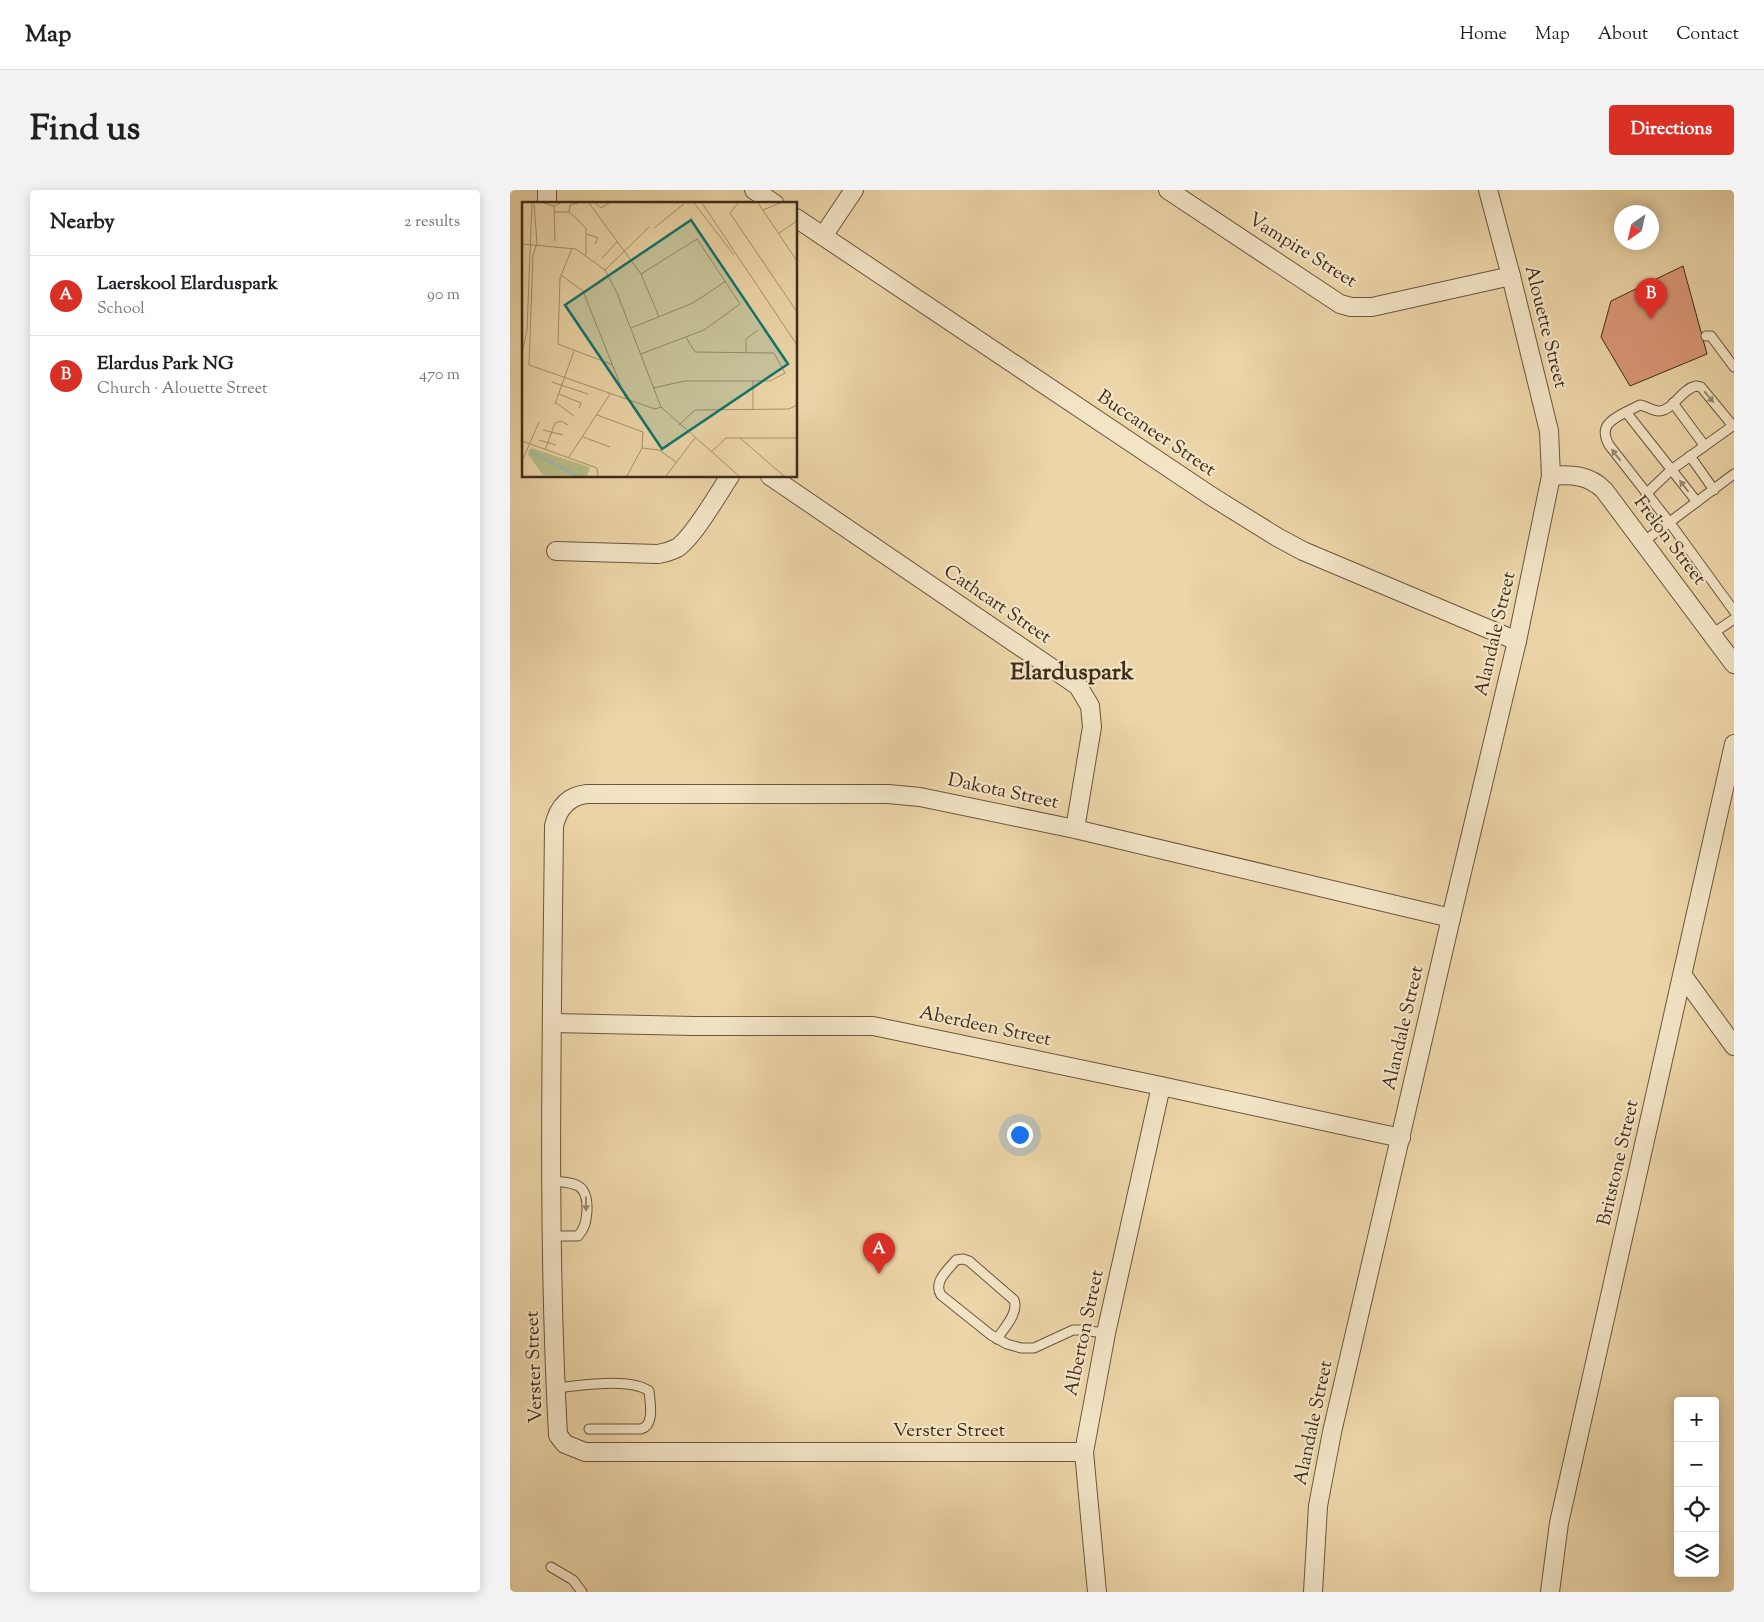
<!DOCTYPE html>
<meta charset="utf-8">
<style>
body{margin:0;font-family:"Sorts Mill Goudy",serif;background:#f2f2f2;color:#202124}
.controls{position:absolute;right:15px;bottom:15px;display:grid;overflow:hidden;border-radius:5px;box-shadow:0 2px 12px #0003}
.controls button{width:45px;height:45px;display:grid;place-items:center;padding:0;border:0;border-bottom:1px solid #e0e0e0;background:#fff;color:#202124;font:25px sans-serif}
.compass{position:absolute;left:1104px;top:15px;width:45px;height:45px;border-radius:50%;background:#fff;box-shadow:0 2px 12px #0003;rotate:214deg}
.you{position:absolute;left:509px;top:944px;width:18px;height:18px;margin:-12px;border:4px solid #fff;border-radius:50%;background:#1a73e8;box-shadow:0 0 0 8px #1a73e833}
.badge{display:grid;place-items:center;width:32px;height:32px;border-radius:50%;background:#d93025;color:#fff;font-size:16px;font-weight:700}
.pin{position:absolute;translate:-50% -41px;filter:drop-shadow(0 1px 2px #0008)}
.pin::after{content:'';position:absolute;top:26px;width:18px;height:15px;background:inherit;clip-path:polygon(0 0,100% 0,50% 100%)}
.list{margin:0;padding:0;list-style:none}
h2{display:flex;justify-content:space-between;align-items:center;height:65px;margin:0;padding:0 20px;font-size:21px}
h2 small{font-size:16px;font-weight:400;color:#757577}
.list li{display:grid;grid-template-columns:32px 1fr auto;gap:15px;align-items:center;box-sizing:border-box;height:80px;padding:0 20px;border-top:1px solid #e0e0e0}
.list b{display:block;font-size:19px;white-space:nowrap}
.list p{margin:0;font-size:16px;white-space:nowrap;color:#757577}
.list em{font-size:16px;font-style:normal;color:#757577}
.icon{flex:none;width:28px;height:28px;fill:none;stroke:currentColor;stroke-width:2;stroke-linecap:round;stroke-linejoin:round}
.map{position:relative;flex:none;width:1224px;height:1402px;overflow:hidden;border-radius:5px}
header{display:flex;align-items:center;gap:30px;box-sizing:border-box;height:70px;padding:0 25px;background:#fff;border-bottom:1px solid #e0e0e0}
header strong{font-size:24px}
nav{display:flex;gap:28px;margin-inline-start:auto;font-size:18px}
.intro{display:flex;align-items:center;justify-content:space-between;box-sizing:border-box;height:120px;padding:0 30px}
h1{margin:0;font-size:35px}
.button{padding:12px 22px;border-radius:5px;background:#d93025;color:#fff;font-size:18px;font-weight:700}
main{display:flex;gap:30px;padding:0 30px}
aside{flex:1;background:#fff;border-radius:5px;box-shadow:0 2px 12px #0003}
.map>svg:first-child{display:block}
.building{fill:#da9877;stroke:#402c1a}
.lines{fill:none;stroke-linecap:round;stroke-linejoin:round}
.service-casing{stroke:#6b563e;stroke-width:11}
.minor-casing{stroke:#6b563e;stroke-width:20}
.service{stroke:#f3e4c6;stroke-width:9}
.minor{stroke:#f3e4c6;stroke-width:18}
.oneway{fill:#9a8870}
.labels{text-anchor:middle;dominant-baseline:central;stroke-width:4.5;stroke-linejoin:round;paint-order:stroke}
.street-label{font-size:19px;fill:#402c1a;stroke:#f3e4c6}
.district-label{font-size:24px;font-weight:bold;fill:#402c1a;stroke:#f3e4c6}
.inset-river{fill:none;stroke:#9bb7b0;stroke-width:2.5}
.inset-road{fill:none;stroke:#a7916f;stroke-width:1}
.view{fill:#0f766e;fill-opacity:0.15;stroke:#0f766e;stroke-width:2.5}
.inset-edge{fill:none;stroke:#402c1a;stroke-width:2.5}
</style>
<header>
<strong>Map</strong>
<nav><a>Home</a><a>Map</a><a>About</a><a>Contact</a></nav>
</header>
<div class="intro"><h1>Find us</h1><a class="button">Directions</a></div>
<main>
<aside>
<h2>Nearby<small>2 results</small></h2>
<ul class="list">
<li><span class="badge">A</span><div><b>Laerskool Elarduspark</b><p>School</p></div><em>90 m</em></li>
<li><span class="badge">B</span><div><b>Elardus Park NG</b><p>Church · Alouette Street</p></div><em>470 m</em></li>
</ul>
</aside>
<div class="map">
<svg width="1224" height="1402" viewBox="0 0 1224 1402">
<rect width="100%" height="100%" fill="#ecd5a8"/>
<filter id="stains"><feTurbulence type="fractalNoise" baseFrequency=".004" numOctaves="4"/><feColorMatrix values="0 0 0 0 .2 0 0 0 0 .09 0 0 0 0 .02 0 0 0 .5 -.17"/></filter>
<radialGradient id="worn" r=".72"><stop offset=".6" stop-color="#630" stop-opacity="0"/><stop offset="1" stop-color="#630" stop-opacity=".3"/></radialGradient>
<polygon class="building" points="1173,76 1197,164 1120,196 1091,147 1101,111"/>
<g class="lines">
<defs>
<g id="service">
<polyline points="1196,146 1201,146 1224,177"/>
<polyline points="1163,213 1194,255"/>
<path d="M1116,222L1130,215C1136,216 1143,221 1149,221C1164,220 1171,199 1186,196L1191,197L1223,236"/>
<polyline points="1180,266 1204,300"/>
<polyline points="1136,304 1161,280 1224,235"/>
<path d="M1187,312L1116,222C1100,230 1089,237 1099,255L1160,333L1224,421"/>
<polyline points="1133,352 1224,284"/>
<polyline points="1202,444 1224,429"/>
<path d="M42,1046H68C75,1038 76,1032 77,1021C78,993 66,993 42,991"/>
<path d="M487,1149C494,1138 509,1123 504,1110L459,1071L453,1069L446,1070C437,1081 423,1092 431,1105L481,1145L497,1154L511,1158H524L563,1140H570L596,1143"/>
<path d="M46,1198C69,1196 119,1187 139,1201C140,1212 145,1235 131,1239H79"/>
<polyline points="41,1377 63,1390 72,1402"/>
</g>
<g id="minor">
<polyline points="37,0 37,14"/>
<polyline points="244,0 265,14"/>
<polyline points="658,0 830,114 841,117 862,117 1001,86"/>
<polyline points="286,28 701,306 767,347 793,361 1007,451"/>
<polyline points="313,46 344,0"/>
<polyline points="260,286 568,496 580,516 582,537 565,639"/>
<path d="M1041,286C1061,284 1079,285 1094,300L1224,474"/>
<path d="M46,361L148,364C154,363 161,361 167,358C183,348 208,304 220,286"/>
<polyline points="1173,786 1224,856"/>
<polyline points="42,833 184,836 363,836 651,896 891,948"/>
<path d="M574,1262H75L55,1254L48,1245C37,1043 42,839 44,636C48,618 58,606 77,604H378L410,607L565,639L941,728"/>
<polyline points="587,1402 574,1262 596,1143 651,896"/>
<polyline points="803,1402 808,1316 822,1242 941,728 1007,451 1041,286 1039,241 1001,86 978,0"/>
<polyline points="1040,1402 1049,1333 1224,554"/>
</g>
</defs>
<use href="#service" class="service-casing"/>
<use href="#minor" class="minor-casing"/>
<use href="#service" class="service"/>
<use href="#minor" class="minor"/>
</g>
<defs><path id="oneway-solid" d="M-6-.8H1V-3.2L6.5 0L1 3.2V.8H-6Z" transform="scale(1.25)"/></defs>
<g class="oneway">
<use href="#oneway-solid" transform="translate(1199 207) rotate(50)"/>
<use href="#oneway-solid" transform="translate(1106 265) rotate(-128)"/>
<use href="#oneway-solid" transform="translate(1174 296) rotate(-128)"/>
<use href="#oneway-solid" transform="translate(76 1014) rotate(89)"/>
</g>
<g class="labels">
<g class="street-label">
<text transform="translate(792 61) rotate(32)">Vampire Street</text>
<text transform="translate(1035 137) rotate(76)">Alouette Street</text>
<text transform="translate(646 244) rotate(34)">Buccaneer Street</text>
<text transform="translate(1159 351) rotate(53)">Frelon Street</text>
<text transform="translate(487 415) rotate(34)">Cathcart Street</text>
<text transform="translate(986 444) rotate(-77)">Alandale Street</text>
<text transform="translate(493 602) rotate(12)">Dakota Street</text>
<text transform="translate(475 837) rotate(12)">Aberdeen Street</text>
<text transform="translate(894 838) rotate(-77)">Alandale Street</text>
<text transform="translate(1109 973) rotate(-77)">Britstone Street</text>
<text transform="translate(575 1143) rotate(-78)">Alberton Street</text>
<text transform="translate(25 1177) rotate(-92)">Verster Street</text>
<text transform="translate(804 1233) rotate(-78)">Alandale Street</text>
<text x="439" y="1241">Verster Street</text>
</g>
<g class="district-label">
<text x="562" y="483">Elarduspark</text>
</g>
</g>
<g transform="translate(12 12)">
<rect width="275" height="275" fill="#ecd5a8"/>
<path d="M9,246L68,265L65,274L21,273L6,252Z" fill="#b7bd88"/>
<path class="inset-river" d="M7,249L56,274"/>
<path class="inset-road" d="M22,1L32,4L38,1M67,1L119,72L137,115M73,1L79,6L87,1M172,1L212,53M180,1L275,143M216,1L208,11L275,110M236,1L275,59M12,2L15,41L11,53L7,163L133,207L139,205M32,4L33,39M241,8L258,1M32,10H47L64,26V53M47,10L48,3L56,1M132,26L162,2M257,31L275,19M65,32L76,36L73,42M0,42L54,47L83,68L95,91L139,205L217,274M50,46L38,76L36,142L91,163M80,56L95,40M83,68L127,25M39,73L61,89L104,197M109,126L171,101L204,79M0,151L5,128L10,1M224,151V137L236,128M119,152L182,128L218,102L175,37L119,72M231,179V207M30,180L66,192M131,186L163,179H248L263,171L252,151L173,150L164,135M37,192L59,201L57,206M33,200L52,214M33,202L52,149M75,213L121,230L120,246L105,274M157,223L173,208L267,207L275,203M21,228L41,233M61,235L88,245M218,236L262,274M17,238L34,243M0,239L75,266L76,274M120,246L137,248L154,260M23,248L33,221L39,219L46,223M189,250L204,236H275M47,255L88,192M0,259L17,220M144,274L173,236"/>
<path class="view" d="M169,18L266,162L140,247L43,103Z"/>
<rect width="275" height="275" class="inset-edge"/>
</g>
<rect width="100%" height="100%" filter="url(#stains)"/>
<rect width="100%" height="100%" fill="url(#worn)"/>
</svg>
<div class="controls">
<button>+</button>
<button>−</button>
<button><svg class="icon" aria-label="locate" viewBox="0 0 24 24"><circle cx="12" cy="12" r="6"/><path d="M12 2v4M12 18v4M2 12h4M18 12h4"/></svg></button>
<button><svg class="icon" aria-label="layers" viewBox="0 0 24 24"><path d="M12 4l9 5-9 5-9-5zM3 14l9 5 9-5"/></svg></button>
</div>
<svg class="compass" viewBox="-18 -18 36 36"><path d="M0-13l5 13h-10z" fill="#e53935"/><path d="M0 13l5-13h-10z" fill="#757577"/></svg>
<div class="you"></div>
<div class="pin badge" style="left:369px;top:1084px">A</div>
<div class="pin badge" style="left:1141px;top:129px">B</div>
</div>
</main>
